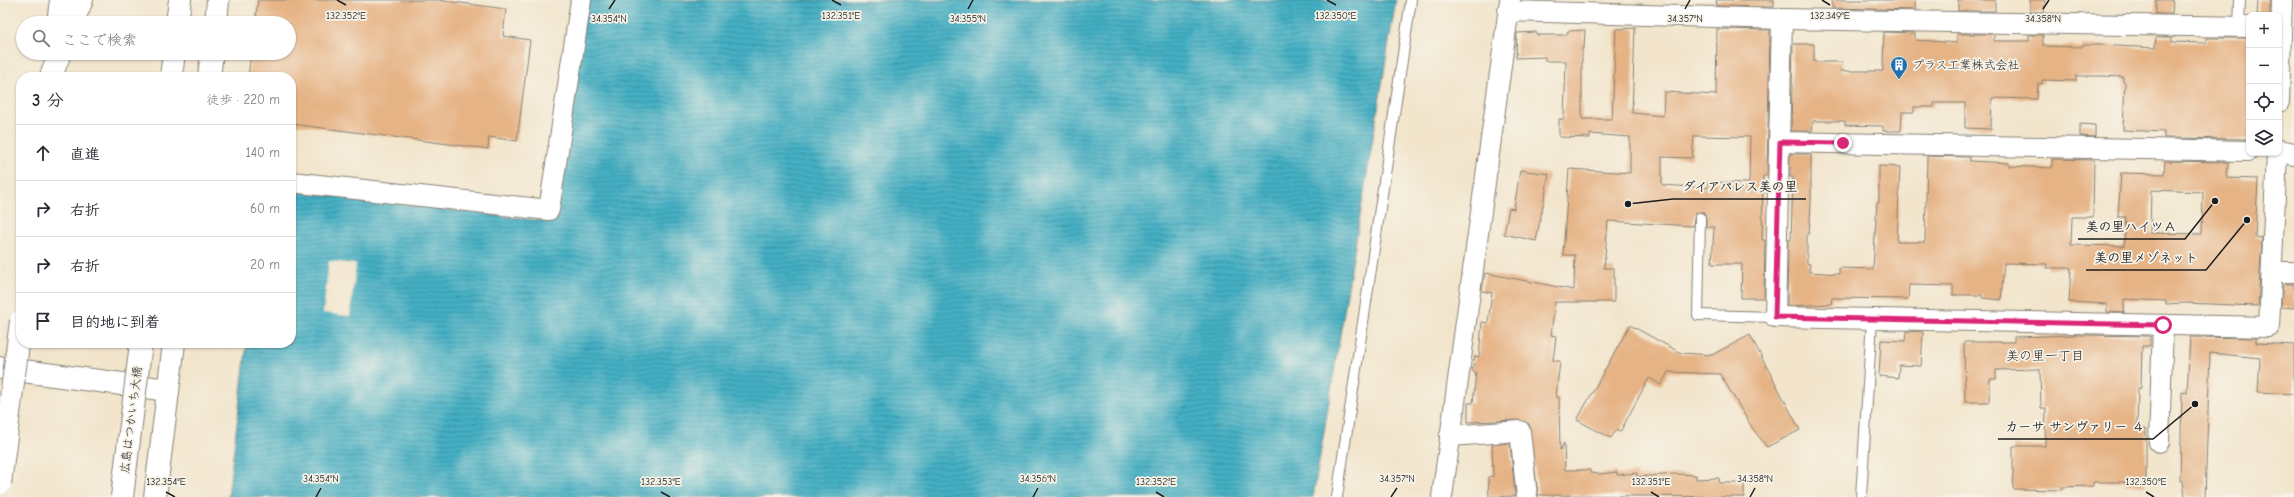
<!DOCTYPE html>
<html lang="ja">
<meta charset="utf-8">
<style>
body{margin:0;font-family:"Comic Neue","Klee One",sans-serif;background:#f7f7f7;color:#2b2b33}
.controls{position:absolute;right:12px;top:12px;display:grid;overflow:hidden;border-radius:8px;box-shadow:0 1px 3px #0004}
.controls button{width:36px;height:36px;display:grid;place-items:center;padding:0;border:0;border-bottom:1px solid #e1e1e2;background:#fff;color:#2b2b33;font:20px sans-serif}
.stop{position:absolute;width:12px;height:12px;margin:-9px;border:3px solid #db2777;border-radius:50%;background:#fff}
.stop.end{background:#db2777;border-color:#fff;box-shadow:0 1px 4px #0008}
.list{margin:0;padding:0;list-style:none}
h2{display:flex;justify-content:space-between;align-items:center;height:52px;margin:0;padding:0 16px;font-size:17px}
h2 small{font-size:13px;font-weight:400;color:#7c7c81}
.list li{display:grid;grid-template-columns:26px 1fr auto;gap:12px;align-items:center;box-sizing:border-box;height:56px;padding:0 16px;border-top:1px solid #e1e1e2}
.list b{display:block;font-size:15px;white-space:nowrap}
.list em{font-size:13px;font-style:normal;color:#7c7c81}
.icon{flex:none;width:22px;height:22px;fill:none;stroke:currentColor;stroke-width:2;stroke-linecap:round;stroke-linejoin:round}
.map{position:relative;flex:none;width:2294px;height:497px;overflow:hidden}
.search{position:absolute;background:#fff;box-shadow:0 1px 3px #0004;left:16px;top:16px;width:280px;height:44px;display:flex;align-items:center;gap:10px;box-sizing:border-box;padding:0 14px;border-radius:22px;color:#7c7c81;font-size:15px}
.panel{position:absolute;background:#fff;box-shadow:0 1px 3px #0004;left:16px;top:72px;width:280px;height:276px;border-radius:16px}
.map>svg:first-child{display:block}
.water{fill:url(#water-rules);stroke:#306670}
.pier{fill:#f2e5cc}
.building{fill:#e6b385;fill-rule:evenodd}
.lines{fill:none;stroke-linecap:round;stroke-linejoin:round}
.service-casing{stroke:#878074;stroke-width:12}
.minor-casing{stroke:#878074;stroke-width:22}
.tertiary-casing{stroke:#878074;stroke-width:24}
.service{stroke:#fff;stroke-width:10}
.minor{stroke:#fff;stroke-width:20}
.tertiary{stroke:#fff;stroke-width:22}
.tertiary-bridge-casing{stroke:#878074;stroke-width:24;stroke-linecap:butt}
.tertiary-bridge{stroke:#fff;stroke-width:22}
.route{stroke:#db2777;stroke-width:5}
.ticks{fill:none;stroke:#1c1c1c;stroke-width:1.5}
.labels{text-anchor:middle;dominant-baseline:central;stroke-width:3.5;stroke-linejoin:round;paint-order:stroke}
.poi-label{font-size:12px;fill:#1c1c1c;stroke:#f7f3e8;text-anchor:start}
.street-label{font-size:12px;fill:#1c1c1c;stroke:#f7f3e8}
.neighbourhood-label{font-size:13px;fill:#1c1c1c;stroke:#f7f3e8}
.ticks-label{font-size:10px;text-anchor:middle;fill:#1c1c1c;stroke:#f7f3e8;stroke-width:3.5;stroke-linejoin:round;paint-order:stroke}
.leader{fill:none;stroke:#1c1c1c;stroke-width:1.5}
.callout-dot{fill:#1c1c1c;stroke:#f7f3e8;stroke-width:1.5}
.callout-label{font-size:13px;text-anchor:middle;font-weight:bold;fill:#1c1c1c;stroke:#f7f3e8;stroke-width:3.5;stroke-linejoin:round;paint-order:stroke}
</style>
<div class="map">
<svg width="2294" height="497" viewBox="0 0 2294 497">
<defs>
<pattern id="water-rules" width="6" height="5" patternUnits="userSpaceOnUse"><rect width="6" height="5" fill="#45b0c4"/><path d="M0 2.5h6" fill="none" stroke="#398e9e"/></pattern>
</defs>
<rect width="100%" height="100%" fill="#f7f3e8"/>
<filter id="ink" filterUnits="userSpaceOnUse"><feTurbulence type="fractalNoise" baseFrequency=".025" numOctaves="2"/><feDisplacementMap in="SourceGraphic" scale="8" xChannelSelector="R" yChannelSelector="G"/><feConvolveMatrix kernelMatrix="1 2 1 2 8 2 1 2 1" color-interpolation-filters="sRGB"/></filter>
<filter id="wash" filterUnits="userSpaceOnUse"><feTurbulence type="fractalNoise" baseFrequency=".012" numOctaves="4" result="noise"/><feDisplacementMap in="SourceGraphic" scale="16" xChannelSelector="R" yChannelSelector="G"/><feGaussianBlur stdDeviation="0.9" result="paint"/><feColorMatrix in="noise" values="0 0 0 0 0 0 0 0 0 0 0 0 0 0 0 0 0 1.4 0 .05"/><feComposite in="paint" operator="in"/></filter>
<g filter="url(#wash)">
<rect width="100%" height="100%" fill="#f2e5cc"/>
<polygon class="water" points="586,0 1396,0 1313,497 228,497 247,343 291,343 291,191 553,222"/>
<polygon class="pier" points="329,261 356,264 350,316 323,313"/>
<g id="blocks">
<g class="building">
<polygon points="258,0 438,0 506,9 503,36 530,40 517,141 489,137 488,149 291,124 291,77 248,77 251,53 289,53 289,23 255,23"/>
<polygon points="1716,0 1774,0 1774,7 1717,6"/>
<polygon points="1832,0 1915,0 1915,10 1832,8"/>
<rect x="1958" y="0" width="37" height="11"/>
<polygon points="2030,0 2045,0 2044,12 2030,12"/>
<polygon points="2156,0 2173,0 2172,14 2156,14"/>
<polygon points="2258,0 2270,0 2270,15 2257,15"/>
<path d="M1635,28L1632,113L1663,116L1664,92L1716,95L1717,29L1770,30L1767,176H1763L1762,240H1765L1764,298H1741L1742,264H1712L1714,227H1706V218L1703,212L1695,214L1693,226L1608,221L1604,268H1614V302H1555L1551,335L1556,336L1553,361H1560L1556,397H1559L1560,450L1564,443L1565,470H1590V473L1600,474L1617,472V475L1637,473V477L1675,474L1696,475V479L1719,478V483H1744V497L1538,495L1529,424L1519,420L1468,422V403H1473L1476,372L1472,371L1475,356L1479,357L1482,322L1488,323L1492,293L1482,291L1485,273L1574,290L1575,255H1563L1569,169L1630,173V137L1590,134V138L1559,137V119H1564L1566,61H1545V57L1516,58L1517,33L1536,32L1537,35H1567L1568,31L1585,30L1584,48H1582V119H1612L1616,29ZM1694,136L1750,137L1749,183L1708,182V188L1662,185V157L1692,158Z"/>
<polygon points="1884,32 1915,33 1915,40 1957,43 1957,34 1994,34 1994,41 2029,41 2029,35 2043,35 2043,46 2082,47 2082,45 2099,45 2155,48 2156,37 2172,37 2172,42 2206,43 2206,38 2249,38 2249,139 2164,138 2164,132 2123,130 2125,82 2123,82 2123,77 2104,76 2076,76 2076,81 2042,80 2042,84 2038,83 2037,99 1992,98 1991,129 1965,128 1965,103 1934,103 1934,107 1914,107 1914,112 1902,112 1901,131 1883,131 1883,126 1845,125 1845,121 1813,121 1812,131 1791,131 1793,44 1814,44 1814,62 1842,62 1841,71 1883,71"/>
<polygon points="2080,124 2095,125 2095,137 2080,136"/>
<path d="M1790,154H1811V203L1809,233H1807V264H1810L1809,272L1839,274V268L1873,269L1877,202L1879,203V166L1900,167L1897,242H1925L1927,156L1970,157V161L2009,163V166L2052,168V159L2094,160L2093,217H2072L2071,245L2124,246L2126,217H2118L2121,173L2164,174L2165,161L2228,162L2227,178L2258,179L2255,237L2262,238L2258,306L2185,303L2166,304V301L2124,299V313L2107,312V304L2069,302L2071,268H2047V264L2004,263L2001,300L1982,298V295H1953V286L1909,285L1908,299L1832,298L1831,304L1787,306L1788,240H1791L1793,177H1790ZM2151,190L2203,192L2202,234L2150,233Z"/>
<polygon points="1520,170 1549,174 1536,241 1504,234 1509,208 1514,209"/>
<polygon points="2283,284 2294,284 2294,308 2281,307"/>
<polygon points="1630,325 1681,353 1712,355 1750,335 1800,430 1767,447 1753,429 1720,374 1668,372 1661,385 1649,378 1620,432 1616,430 1611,438 1577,420"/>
<polygon points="1906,331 1923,332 1921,366 1899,365 1898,378 1879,376 1881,340 1905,341"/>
<polygon points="2074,335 2150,336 2150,346 2142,346 2141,388 2138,388 2137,426 2140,426 2140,429 2146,429 2146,485 2125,485 2125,482 2093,482 2093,486 2062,487 2062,490 2013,489 2013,446 2045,446 2046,408 2041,408 2040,369 1996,370 1996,379 1990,379 1989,402 1965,402 1964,342 2014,342 2014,337"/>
<polygon points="2190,337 2256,338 2256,343 2294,345 2294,394 2258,392 2260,358 2210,353 2205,497 2185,497 2183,481 2180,481 2182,392 2187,393"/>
<polygon points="1510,443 1515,496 1489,497 1488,477 1493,476 1492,445"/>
</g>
</g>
</g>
<g filter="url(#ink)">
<use href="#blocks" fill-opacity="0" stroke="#878074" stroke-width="1"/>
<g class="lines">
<defs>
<g id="service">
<polyline points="2239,26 2240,0"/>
<polyline points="1700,218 1698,315 1775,317"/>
<polyline points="1337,497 1411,0"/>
<polyline points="1861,497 1872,320"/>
</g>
<g id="minor">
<polyline points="1508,11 1782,19 2249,27"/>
<polyline points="1782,19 1775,317 2269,327 2277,153"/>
<polyline points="2279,102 2282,0"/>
<polyline points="1780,142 2249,151"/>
<polyline points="291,182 549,210 581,0"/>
<polyline points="2272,272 2294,272"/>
<polyline points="1450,436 1520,431 1527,497"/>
<polyline points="2159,442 2163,325"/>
<polyline points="1442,497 1510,0"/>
</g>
<g id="tertiary">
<polyline points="58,23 61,0"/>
<polyline points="72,23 82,0"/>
<polyline points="177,23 180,0"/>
<polyline points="216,23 218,0"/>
<polyline points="51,76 60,53"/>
<polyline points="171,77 174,53"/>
<polyline points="209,77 212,53"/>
<polyline points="2279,151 2294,154"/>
<polyline points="0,368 168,390"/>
<polyline points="155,497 174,343"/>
</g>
</defs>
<use href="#service" class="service-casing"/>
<use href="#minor" class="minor-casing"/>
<use href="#tertiary" class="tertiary-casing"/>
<use href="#service" class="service"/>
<use href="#minor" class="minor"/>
<use href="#tertiary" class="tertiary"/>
<defs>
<g id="tertiary-bridge">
<polyline points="0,483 21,321"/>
<polyline points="122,497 141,343"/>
</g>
</defs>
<use href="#tertiary-bridge" class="tertiary-bridge-casing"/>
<use href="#tertiary-bridge" class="tertiary-bridge"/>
</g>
</g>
<g class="lines" filter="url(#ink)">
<polyline class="route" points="1843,143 1780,142 1775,317 2163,325"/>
</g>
<path class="ticks" d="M337,0L346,5M832,0L841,5M1327,0L1336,5M1822,0L1830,5M609,9L615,0M968,9L973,0M1685,9L1690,0M2043,9L2049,0M166,492L175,497M661,492L670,497M1156,492L1164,497M1651,492L1659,497M2146,492L2154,497M316,497L321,488M1033,497L1038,488M1391,497L1397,488M1750,497L1755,488"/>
<defs>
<symbol id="building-pin" viewBox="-11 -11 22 30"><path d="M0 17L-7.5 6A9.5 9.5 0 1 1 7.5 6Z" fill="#1f6fb2" stroke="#f7f3e8"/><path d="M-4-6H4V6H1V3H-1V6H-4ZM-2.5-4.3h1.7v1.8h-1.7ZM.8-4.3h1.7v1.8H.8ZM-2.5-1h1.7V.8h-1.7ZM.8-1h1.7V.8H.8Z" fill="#fff"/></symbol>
</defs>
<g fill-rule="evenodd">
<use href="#building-pin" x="1889" y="55" width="20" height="27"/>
</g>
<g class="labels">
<g class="poi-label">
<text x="1912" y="65">プラス工業株式会社</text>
</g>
<g class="street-label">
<text transform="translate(131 420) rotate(-83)">広島はつかいち大橋</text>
</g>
<g class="neighbourhood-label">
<text x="2045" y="355">美の里一丁目</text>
</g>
</g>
<g class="ticks-label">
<text x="346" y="19">132.352°E</text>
<text x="841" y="19">132.351°E</text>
<text x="1336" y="19">132.350°E</text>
<text x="1830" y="19">132.349°E</text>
<text x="2043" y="22">34.358°N</text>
<text x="609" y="22">34.354°N</text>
<text x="968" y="22">34.355°N</text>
<text x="1685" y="22">34.357°N</text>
<text x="321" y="482">34.354°N</text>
<text x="1038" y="482">34.356°N</text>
<text x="1397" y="482">34.357°N</text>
<text x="1755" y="482">34.358°N</text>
<text x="166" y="485">132.354°E</text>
<text x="661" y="485">132.353°E</text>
<text x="1156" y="485">132.352°E</text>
<text x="1651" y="485">132.351°E</text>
<text x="2146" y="485">132.350°E</text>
</g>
<path class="leader" d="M1628 204L1673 199H1806M2215 201L2185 239H2078M2247 220L2206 270H2086M2195 404L2153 439H1998"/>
<g class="callout-dot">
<circle cx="1628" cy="204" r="4"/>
<circle cx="2215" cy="201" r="4"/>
<circle cx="2247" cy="220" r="4"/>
<circle cx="2195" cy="404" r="4"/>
</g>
<g class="callout-label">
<text x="1740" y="191">ダイアパレス美の里</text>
<text x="2131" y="231">美の里ハイツＡ</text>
<text x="2146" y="262">美の里メゾネット</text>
<text x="2075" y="431">カーサ サンヴァリー ４</text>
</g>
</svg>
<div class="controls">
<button>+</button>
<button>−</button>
<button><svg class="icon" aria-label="locate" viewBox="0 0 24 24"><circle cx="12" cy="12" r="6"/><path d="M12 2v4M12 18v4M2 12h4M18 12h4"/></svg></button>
<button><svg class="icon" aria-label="layers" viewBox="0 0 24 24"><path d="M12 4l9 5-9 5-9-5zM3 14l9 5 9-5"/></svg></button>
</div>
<div class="stop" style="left:2163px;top:325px"></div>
<div class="stop end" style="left:1843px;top:143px"></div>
<div class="search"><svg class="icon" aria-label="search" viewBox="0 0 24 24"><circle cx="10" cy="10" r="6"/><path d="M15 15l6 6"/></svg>ここで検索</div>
<section class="panel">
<h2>3 分<small>徒歩 · 220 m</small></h2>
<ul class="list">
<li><svg class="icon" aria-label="ahead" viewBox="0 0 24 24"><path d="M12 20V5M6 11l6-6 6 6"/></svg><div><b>直進</b></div><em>140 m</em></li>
<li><svg class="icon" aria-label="right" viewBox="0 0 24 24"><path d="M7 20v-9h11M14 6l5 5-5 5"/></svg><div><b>右折</b></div><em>60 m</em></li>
<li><svg class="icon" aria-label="right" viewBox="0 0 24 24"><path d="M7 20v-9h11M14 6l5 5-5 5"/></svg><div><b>右折</b></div><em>20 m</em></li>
<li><svg class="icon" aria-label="arrive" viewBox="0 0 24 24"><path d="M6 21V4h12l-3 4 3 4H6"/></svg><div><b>目的地に到着</b></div></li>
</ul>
</section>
</div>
